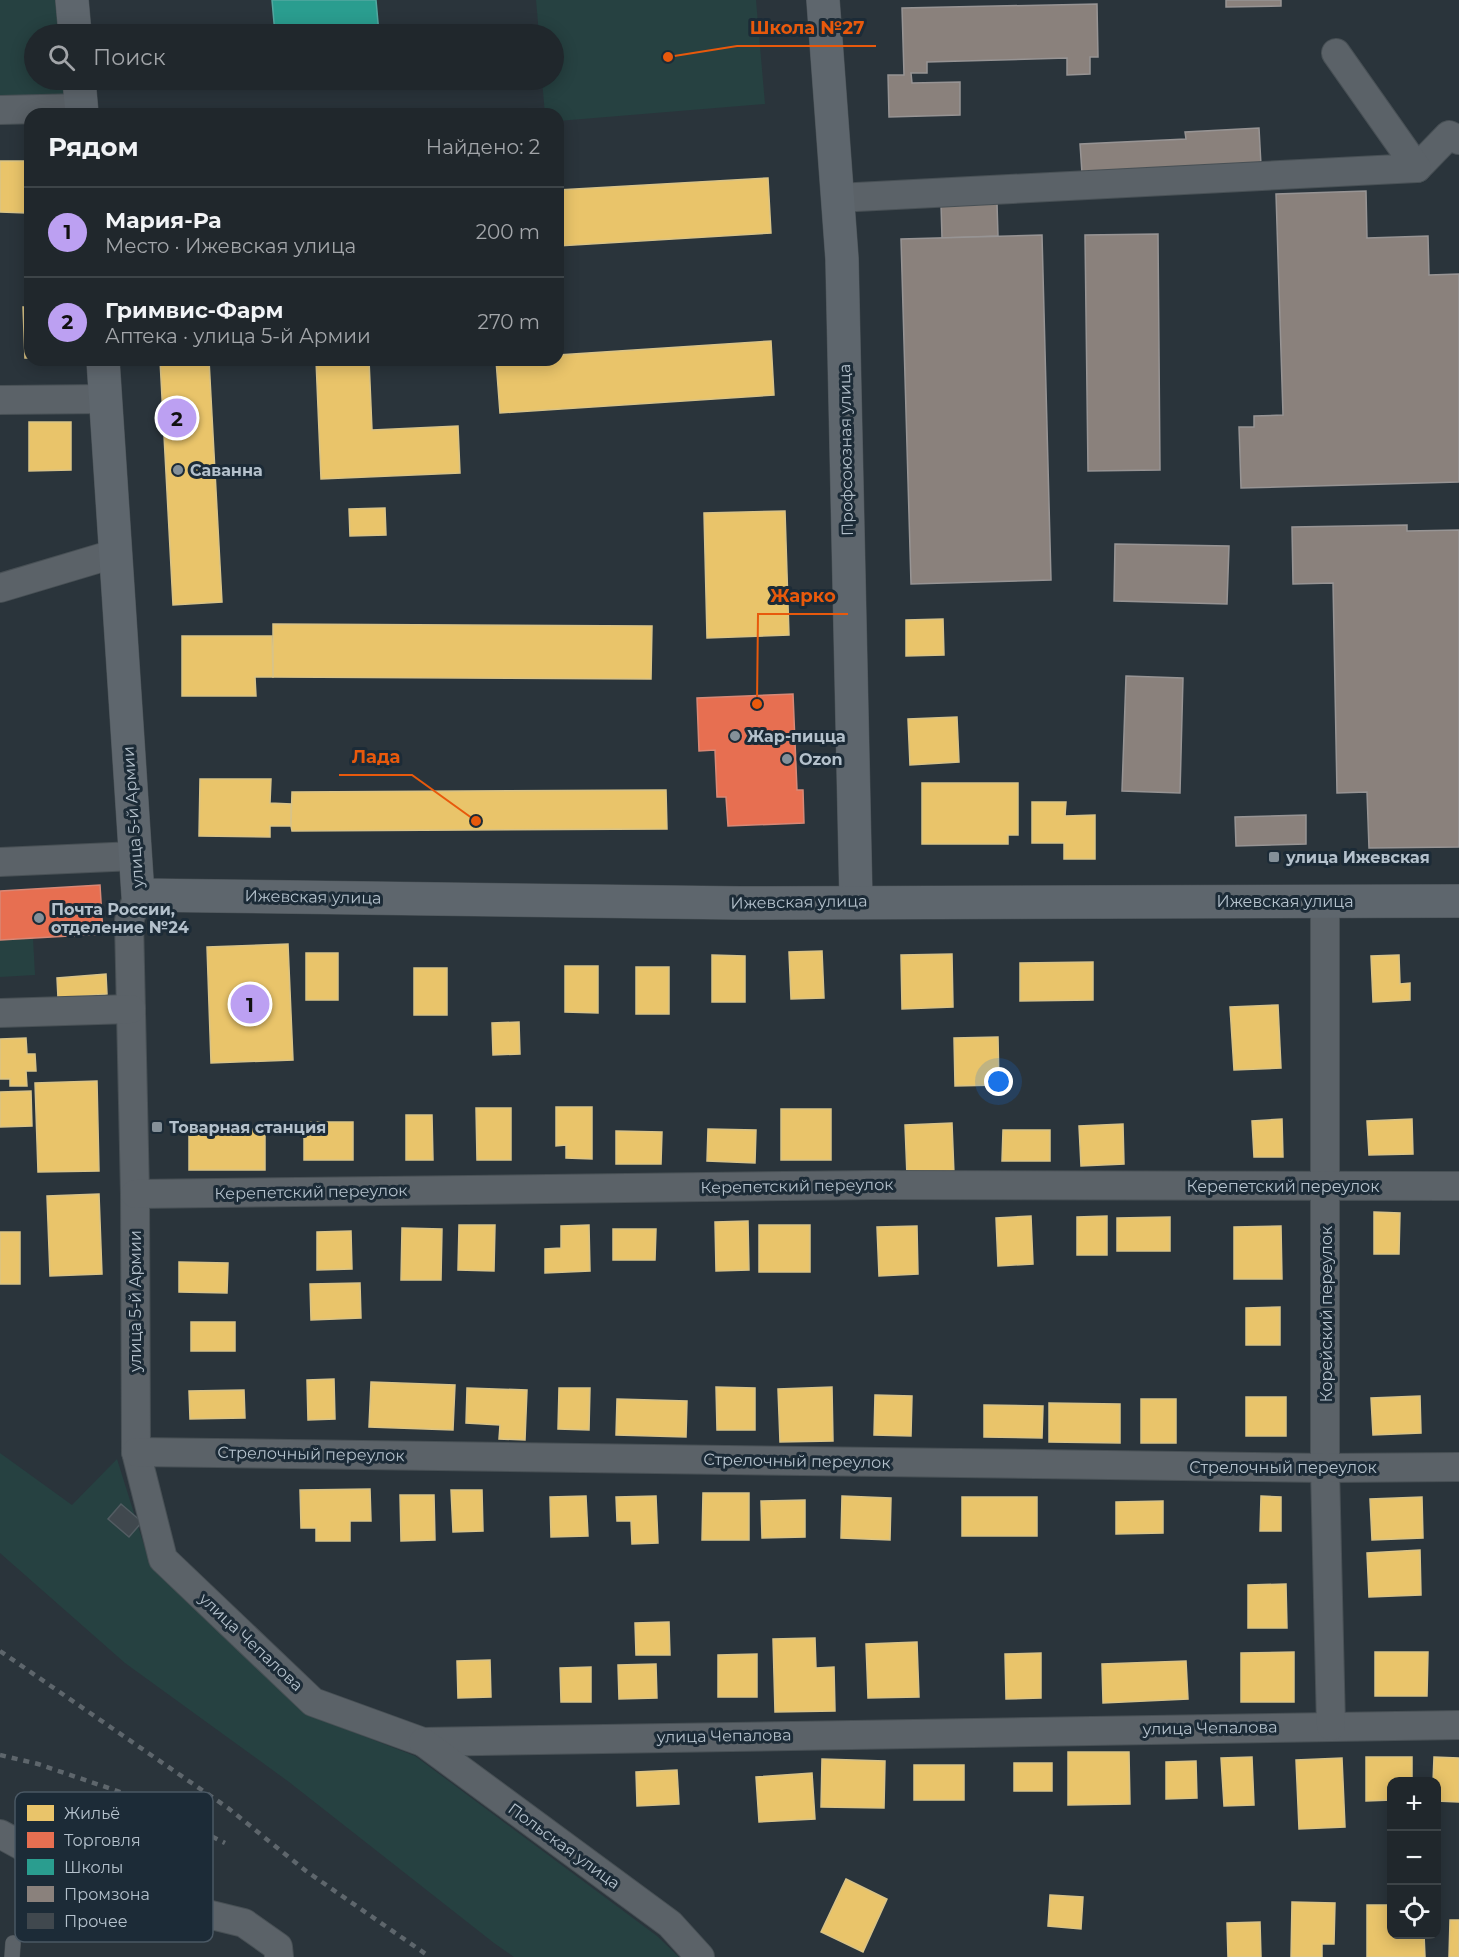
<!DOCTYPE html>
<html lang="ru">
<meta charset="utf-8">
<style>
body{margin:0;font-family:Montserrat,sans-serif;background:#282f34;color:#f1f3f6}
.controls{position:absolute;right:18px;bottom:18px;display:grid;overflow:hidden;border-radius:12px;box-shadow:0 3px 15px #0003}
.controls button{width:54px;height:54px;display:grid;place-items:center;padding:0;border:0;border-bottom:2px solid #3d4448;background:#20272c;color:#f1f3f6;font:30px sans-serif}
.you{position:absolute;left:999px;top:1082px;width:21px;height:21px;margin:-15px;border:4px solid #fff;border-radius:50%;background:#1a73e8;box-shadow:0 0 0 9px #1a73e833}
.badge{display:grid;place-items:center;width:39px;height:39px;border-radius:50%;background:#bca0f2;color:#111;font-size:20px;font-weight:700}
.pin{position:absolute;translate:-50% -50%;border:3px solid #fff;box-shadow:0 2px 6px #0006}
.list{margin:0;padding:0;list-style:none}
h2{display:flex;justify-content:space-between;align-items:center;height:78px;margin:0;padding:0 24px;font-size:26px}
h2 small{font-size:20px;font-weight:400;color:#a2a5a9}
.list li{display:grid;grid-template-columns:39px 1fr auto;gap:18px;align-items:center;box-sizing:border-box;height:90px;padding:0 24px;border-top:2px solid #3d4448}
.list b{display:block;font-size:22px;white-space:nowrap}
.list p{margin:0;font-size:20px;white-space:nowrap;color:#a2a5a9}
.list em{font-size:20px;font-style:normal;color:#a2a5a9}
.icon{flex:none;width:33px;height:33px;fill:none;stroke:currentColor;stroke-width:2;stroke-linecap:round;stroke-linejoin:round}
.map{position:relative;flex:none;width:1459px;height:1957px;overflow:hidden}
.search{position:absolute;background:#20272c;box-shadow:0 3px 15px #0003;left:24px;top:24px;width:540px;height:66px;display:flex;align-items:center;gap:15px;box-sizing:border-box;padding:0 21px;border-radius:33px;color:#a2a5a9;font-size:22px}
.panel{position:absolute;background:#20272c;box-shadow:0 3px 15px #0003;left:24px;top:108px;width:540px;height:258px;border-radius:18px}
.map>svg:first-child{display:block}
.green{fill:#264141}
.homes{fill:#e9c46a;stroke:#d9c387;stroke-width:1.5}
.shops{fill:#e76f51;stroke:#d88876;stroke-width:1.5}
.schools{fill:#2a9d8f;stroke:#53a8a1;stroke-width:1.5}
.industry{fill:#8a817c;stroke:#979494;stroke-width:1.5}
.building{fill:#40484e;stroke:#525c62;stroke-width:1.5}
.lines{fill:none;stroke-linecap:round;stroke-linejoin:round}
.lane-casing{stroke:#485055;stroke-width:16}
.street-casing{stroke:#485055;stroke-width:30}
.secondary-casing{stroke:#485055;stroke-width:34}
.lane{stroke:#5b6268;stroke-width:15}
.street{stroke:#5b6268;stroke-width:28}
.secondary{stroke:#5e666d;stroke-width:33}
.rail{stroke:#5e666c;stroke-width:4.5;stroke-dasharray:6 6;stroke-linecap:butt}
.poi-dot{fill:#849099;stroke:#1c2b37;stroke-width:2}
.labels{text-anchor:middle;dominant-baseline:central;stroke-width:6;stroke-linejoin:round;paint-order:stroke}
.street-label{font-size:16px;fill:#b4c1cc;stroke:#1c2b37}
.poi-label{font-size:16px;font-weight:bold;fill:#b4c1cc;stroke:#1c2b37;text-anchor:start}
.key{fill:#1c2b37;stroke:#4a5864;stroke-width:1.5}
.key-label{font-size:16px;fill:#b4c1cc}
.leader{fill:none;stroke:#e8590c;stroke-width:2}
.callout-dot{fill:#e8590c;stroke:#1c2b37;stroke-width:2}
.callout-label{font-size:18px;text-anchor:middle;font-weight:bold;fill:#e8590c;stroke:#1c2b37;stroke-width:6;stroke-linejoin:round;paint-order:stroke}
</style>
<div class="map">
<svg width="1459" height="1957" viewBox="0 0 1459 1957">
<rect width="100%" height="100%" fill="#2a343b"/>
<g class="green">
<polygon points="0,0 58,0 61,34 34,34 34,80 65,80 66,97 0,99"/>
<polygon points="536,0 756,0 765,104 558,121 558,114 545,114 542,80 554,80 554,34 539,34"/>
<polygon points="33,938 35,975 0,977 0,940"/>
<polygon points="0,1453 72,1505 117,1459 149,1561 306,1714 415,1756 657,1936 679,1957 514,1957 494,1943 289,1782 125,1663 0,1553"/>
</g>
<g class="homes">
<polygon points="0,161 27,161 26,213 0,212"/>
<polygon points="768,178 771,233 558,246 558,190"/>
<polygon points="23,307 30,307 30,358 25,358"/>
<polygon points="771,341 774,395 500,413 496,360 558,360 558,355"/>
<polygon points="160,360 209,360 222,602 173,605"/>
<polygon points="316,360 369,360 372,430 458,426 460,473 321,479"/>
<polygon points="29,422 71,422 71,470 29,471"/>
<polygon points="385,508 386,535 350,536 349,509"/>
<polygon points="785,511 789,635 707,638 704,513"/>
<polygon points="943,619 944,655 906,656 906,620"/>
<polygon points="273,624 652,626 651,679 273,677"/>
<polygon points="182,636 272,636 273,677 255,677 256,696 182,696"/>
<polygon points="957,717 959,762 910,765 908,719"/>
<polygon points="200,779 271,779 270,803 291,804 291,826 270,826 270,837 199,836"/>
<polygon points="922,783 1018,783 1018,835 1008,835 1008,844 922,844"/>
<polygon points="666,790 667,829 292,831 291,826 292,792"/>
<polygon points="1032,802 1066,802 1065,816 1095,815 1095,859 1064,859 1064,843 1032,843"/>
<polygon points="288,944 293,1060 211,1063 207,947"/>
<polygon points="822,951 824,998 791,999 789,952"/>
<rect x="306" y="953" width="32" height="47"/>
<polygon points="952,954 953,1007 902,1009 901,955"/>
<polygon points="712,955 745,956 745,1002 712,1002"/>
<polygon points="1399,955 1400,984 1410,983 1410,1000 1373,1002 1371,956"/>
<polygon points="1093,962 1093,1000 1020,1001 1020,963"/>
<polygon points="565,966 598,966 598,1013 565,1012"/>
<rect x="636" y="967" width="33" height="47"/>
<rect x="414" y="968" width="33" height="47"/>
<polygon points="106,974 107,994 58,998 57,978"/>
<polygon points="1278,1005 1281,1068 1234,1070 1230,1007"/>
<polygon points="519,1022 520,1054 493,1055 492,1023"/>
<polygon points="998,1037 999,1085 955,1086 954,1038"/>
<polygon points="26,1038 27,1054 35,1054 36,1071 26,1071 27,1086 10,1086 10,1079 0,1079 0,1039"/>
<polygon points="97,1081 99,1171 38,1172 35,1083"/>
<polygon points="31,1091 32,1126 0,1127 0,1092"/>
<polygon points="556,1107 592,1107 592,1159 566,1158 566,1145 556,1146"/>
<polygon points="476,1108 511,1108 511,1160 477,1160"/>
<rect x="781" y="1109" width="50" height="51"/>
<polygon points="406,1115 432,1115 433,1160 406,1160"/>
<polygon points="1282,1119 1283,1157 1254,1157 1252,1121"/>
<polygon points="1412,1119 1413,1154 1369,1155 1367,1121"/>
<rect x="304" y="1122" width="49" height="38"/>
<polygon points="952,1123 954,1174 907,1176 905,1125"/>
<polygon points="1123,1124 1124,1164 1081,1166 1079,1126"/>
<rect x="189" y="1129" width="76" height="41"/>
<polygon points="708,1129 756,1130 755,1163 707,1161"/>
<polygon points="1003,1130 1050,1130 1050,1161 1002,1161"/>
<polygon points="616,1131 662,1132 661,1164 616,1164"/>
<polygon points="99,1194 102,1274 50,1276 47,1196"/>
<polygon points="1374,1212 1400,1213 1399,1254 1374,1254"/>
<polygon points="1031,1216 1033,1264 998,1266 996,1218"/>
<polygon points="1107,1216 1107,1255 1077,1255 1077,1217"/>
<polygon points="1170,1217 1170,1251 1117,1251 1117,1218"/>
<polygon points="748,1221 749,1270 716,1271 715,1222"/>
<polygon points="459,1225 495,1225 494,1271 458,1270"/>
<polygon points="589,1225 590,1271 545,1273 545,1249 561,1248 561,1226"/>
<rect x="759" y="1225" width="51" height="47"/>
<polygon points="917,1226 918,1274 879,1276 877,1227"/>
<polygon points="1281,1226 1282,1279 1234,1279 1234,1227"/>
<polygon points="402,1228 442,1229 441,1280 401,1280"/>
<polygon points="613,1229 656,1229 655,1260 613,1260"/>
<polygon points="351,1231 352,1269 317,1270 317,1232"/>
<rect x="0" y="1232" width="20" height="52"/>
<polygon points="179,1262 228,1263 227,1293 179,1292"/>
<polygon points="360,1283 361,1318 311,1320 310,1284"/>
<polygon points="1280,1307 1280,1345 1246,1345 1246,1308"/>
<rect x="191" y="1322" width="44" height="29"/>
<polygon points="334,1379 335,1419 308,1420 307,1380"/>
<polygon points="371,1382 455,1385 453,1430 369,1427"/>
<polygon points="716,1387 755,1388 755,1430 717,1430"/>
<polygon points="832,1387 833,1441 780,1442 778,1389"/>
<polygon points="467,1388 527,1390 525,1440 499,1439 500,1425 466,1423"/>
<polygon points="559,1388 590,1388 589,1430 558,1429"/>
<polygon points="244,1390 245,1418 190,1419 189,1391"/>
<polygon points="875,1395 912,1396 911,1436 874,1435"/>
<polygon points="1420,1396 1421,1433 1373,1435 1371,1398"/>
<rect x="1246" y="1397" width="40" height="39"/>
<polygon points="617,1399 687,1401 686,1437 616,1435"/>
<rect x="1141" y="1399" width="35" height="44"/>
<polygon points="1049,1403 1120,1404 1120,1443 1049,1442"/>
<polygon points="984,1405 1043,1406 1042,1438 984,1437"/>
<polygon points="370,1489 371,1521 350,1521 350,1541 316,1541 316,1528 301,1528 300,1490"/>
<polygon points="451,1490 482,1490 483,1531 453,1532"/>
<polygon points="703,1493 749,1493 749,1540 702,1540"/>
<polygon points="400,1495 434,1495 435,1540 401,1541"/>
<polygon points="586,1496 588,1536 551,1537 550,1497"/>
<polygon points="656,1496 658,1543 632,1544 631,1521 617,1521 616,1497"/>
<polygon points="842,1496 891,1498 890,1540 841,1538"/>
<polygon points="1261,1496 1281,1497 1281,1531 1260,1531"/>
<rect x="962" y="1497" width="75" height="39"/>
<polygon points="1422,1497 1423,1538 1372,1540 1370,1499"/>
<polygon points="805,1500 805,1537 762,1538 761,1501"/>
<polygon points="1163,1501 1163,1533 1116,1534 1116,1502"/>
<polygon points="1420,1550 1421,1595 1369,1597 1367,1553"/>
<polygon points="1286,1584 1287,1628 1248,1628 1248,1585"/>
<polygon points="669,1622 670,1655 636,1655 635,1623"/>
<polygon points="815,1638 816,1668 834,1667 835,1711 775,1712 773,1639"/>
<polygon points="917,1642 919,1697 868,1698 866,1644"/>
<polygon points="1294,1652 1294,1702 1241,1702 1241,1653"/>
<polygon points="1375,1652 1428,1652 1427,1696 1375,1696"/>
<polygon points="1041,1653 1041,1698 1006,1699 1005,1654"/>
<polygon points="757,1654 757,1697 718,1697 718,1655"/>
<polygon points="490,1660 491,1697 458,1698 457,1661"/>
<polygon points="1186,1661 1188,1699 1103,1703 1102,1664"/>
<polygon points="656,1664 657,1698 619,1699 618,1665"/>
<polygon points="591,1667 591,1702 561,1702 560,1668"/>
<polygon points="1068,1752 1129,1752 1130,1804 1068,1805"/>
<polygon points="1252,1757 1254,1805 1224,1806 1221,1758"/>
<polygon points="1366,1757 1412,1757 1412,1782 1392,1782 1392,1800 1366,1801"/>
<polygon points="1434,1757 1459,1758 1459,1802 1436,1801 1436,1782 1433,1782"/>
<polygon points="1342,1758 1345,1827 1299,1829 1296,1760"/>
<polygon points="822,1759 885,1761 884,1808 821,1807"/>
<polygon points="1196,1761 1197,1798 1166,1799 1166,1762"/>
<rect x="1014" y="1763" width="38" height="28"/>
<rect x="914" y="1765" width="50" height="35"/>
<polygon points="677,1770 679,1804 637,1806 636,1772"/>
<polygon points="812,1773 815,1819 759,1822 756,1777"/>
<polygon points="846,1879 887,1899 863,1952 821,1932"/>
<polygon points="1050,1895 1083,1897 1081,1929 1048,1926"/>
<polygon points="1292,1902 1335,1903 1334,1944 1322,1944 1322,1957 1291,1957"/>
<polygon points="1367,1905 1392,1905 1392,1934 1424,1934 1425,1957 1367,1957"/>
<polygon points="1450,1920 1459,1920 1459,1957 1449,1957"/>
<polygon points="1260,1922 1261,1957 1228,1957 1227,1923"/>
</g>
<g class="shops">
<polygon points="793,694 797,790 803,790 804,823 728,826 726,797 717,797 715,750 699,751 697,698"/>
<polygon points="100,885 103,934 0,940 0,891"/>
</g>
<polygon class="schools" points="272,0 376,0 379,34 275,34"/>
<g class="industry">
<polygon points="1226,0 1281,0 1281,6 1226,7"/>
<polygon points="1097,4 1098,57 1090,57 1090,74 1067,75 1067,58 927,62 927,73 911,73 912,83 960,82 960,115 889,117 888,75 904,75 902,8"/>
<polygon points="1259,128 1261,165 1082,173 1080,144 1186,139 1185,132"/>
<polygon points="1366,191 1367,238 1428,236 1429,275 1459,274 1459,482 1241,488 1239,427 1254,427 1254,416 1283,415 1276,194"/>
<polygon points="997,203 998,236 942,238 941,204"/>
<polygon points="1158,234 1160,470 1088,471 1085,235"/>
<polygon points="1042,235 1051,580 911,584 901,239"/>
<polygon points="1407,525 1407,531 1459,530 1459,847 1369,848 1367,792 1337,793 1333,583 1293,584 1292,527"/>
<polygon points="1115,544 1229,546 1227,604 1114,601"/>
<polygon points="1126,676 1183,678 1180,793 1122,791"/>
<polygon points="1306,815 1306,844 1236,846 1235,817"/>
</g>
<polygon class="building" points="121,1504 142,1522 129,1537 108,1519"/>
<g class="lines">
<defs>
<polyline id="lane" points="12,1957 13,1943"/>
<g id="street">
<polyline points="0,110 81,108"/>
<polyline points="1417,168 1449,135 1459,140"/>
<polyline points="837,198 1417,168 1336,53"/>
<polyline points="0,400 106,399"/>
<polyline points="0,588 117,553"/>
<polyline points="0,862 135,856"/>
<polyline points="138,895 129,921 135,1194 136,1452 163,1559 313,1702 423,1742 1459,1725"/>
<polyline points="1325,902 1325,1468 1331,1726"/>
<polyline points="0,1013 131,1009"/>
<polyline points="135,1194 874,1185 1459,1186"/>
<polyline points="136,1452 1325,1468 1459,1467"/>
<polyline points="423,1742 670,1924 700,1957"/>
<polyline points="0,1834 97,1887 244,1923 278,1947 279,1957"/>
</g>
<g id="secondary">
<polyline points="72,0 75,34"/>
<polyline points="823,0 842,259 856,901"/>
<polyline points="79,80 82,114"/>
<polyline points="103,360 138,895 741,903 1459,901"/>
</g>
</defs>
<use href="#lane" class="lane-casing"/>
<use href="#street" class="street-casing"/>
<use href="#secondary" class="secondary-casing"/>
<use href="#lane" class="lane"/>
<use href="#street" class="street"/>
<use href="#secondary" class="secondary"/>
<g class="rail">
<polyline points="0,1651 228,1808 306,1871 430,1957"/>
<polyline points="0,1755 38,1764 129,1795 225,1843"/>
</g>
</g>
<g class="poi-dot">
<circle cx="178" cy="470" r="6"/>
<circle cx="735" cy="736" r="6"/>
<circle cx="787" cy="759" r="6"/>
<rect x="1268" y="851" width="12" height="12" rx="3"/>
<circle cx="39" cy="918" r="6"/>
<rect x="151" y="1121" width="12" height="12" rx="3"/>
</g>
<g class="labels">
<g class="street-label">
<text transform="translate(846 450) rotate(-91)">Профсоюзная улица</text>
<text transform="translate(133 817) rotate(-94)">улица 5-й Армии</text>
<text transform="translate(313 897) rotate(1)">Ижевская улица</text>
<text x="1285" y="901">Ижевская улица</text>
<text transform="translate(799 902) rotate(-1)">Ижевская улица</text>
<text transform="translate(797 1186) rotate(-1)">Керепетский переулок</text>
<text x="1283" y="1186">Керепетский переулок</text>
<text transform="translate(311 1192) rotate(-1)">Керепетский переулок</text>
<text transform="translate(135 1301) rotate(-90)">улица 5-й Армии</text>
<text transform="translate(1326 1314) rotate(-90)">Корейский переулок</text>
<text transform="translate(311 1454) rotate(1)">Стрелочный переулок</text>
<text transform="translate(797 1461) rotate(1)">Стрелочный переулок</text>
<text x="1283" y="1467">Стрелочный переулок</text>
<text transform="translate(251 1642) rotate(43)">улица Чепалова</text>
<text transform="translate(1210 1728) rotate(-1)">улица Чепалова</text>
<text transform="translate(724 1736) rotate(-1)">улица Чепалова</text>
<text transform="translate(564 1846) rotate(36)">Польская улица</text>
</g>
<g class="poi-label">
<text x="190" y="470">Саванна</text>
<text x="747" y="736">Жар-пицца</text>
<text x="799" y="759">Ozon</text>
<text x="1286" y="857">улица Ижевская</text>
<text x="51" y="909">Почта России,<tspan x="51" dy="18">отделение №24</tspan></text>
<text x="169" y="1127">Товарная cтанция</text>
</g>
</g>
<rect x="15" y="1792" width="198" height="150" rx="9" class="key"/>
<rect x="27" y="1805" width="27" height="16" fill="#e9c46a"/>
<rect x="27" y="1832" width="27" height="16" fill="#e76f51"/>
<rect x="27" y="1859" width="27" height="16" fill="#2a9d8f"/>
<rect x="27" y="1886" width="27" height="16" fill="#8a817c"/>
<rect x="27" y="1913" width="27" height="16" fill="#40484e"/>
<g class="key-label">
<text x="64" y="1819">Жильё</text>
<text x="64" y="1846">Торговля</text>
<text x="64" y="1873">Школы</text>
<text x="64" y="1900">Промзона</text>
<text x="64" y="1927">Прочее</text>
</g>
<path class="leader" d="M668 57L737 46H876M757 704L758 614H848M476 821L412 775H339"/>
<g class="callout-dot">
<circle cx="668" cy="57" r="6"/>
<circle cx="757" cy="704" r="6"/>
<circle cx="476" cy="821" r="6"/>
</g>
<g class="callout-label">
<text x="807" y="34">Школа №27</text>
<text x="803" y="602">Жарко</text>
<text x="376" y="763">Лада</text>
</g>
</svg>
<div class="controls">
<button>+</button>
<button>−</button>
<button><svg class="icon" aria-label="locate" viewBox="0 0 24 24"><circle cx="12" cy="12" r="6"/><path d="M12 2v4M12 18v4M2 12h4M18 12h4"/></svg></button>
</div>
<div class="you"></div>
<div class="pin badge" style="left:250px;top:1004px">1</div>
<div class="pin badge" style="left:177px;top:418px">2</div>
<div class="search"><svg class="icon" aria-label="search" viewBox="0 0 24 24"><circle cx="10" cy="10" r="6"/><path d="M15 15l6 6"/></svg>Поиск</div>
<section class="panel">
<h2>Рядом<small>Найдено: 2</small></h2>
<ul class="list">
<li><span class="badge">1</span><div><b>Мария-Ра</b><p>Место · Ижевская улица</p></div><em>200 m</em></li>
<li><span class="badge">2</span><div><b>Гримвис-Фарм</b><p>Аптека · улица 5-й Армии</p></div><em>270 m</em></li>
</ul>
</section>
</div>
